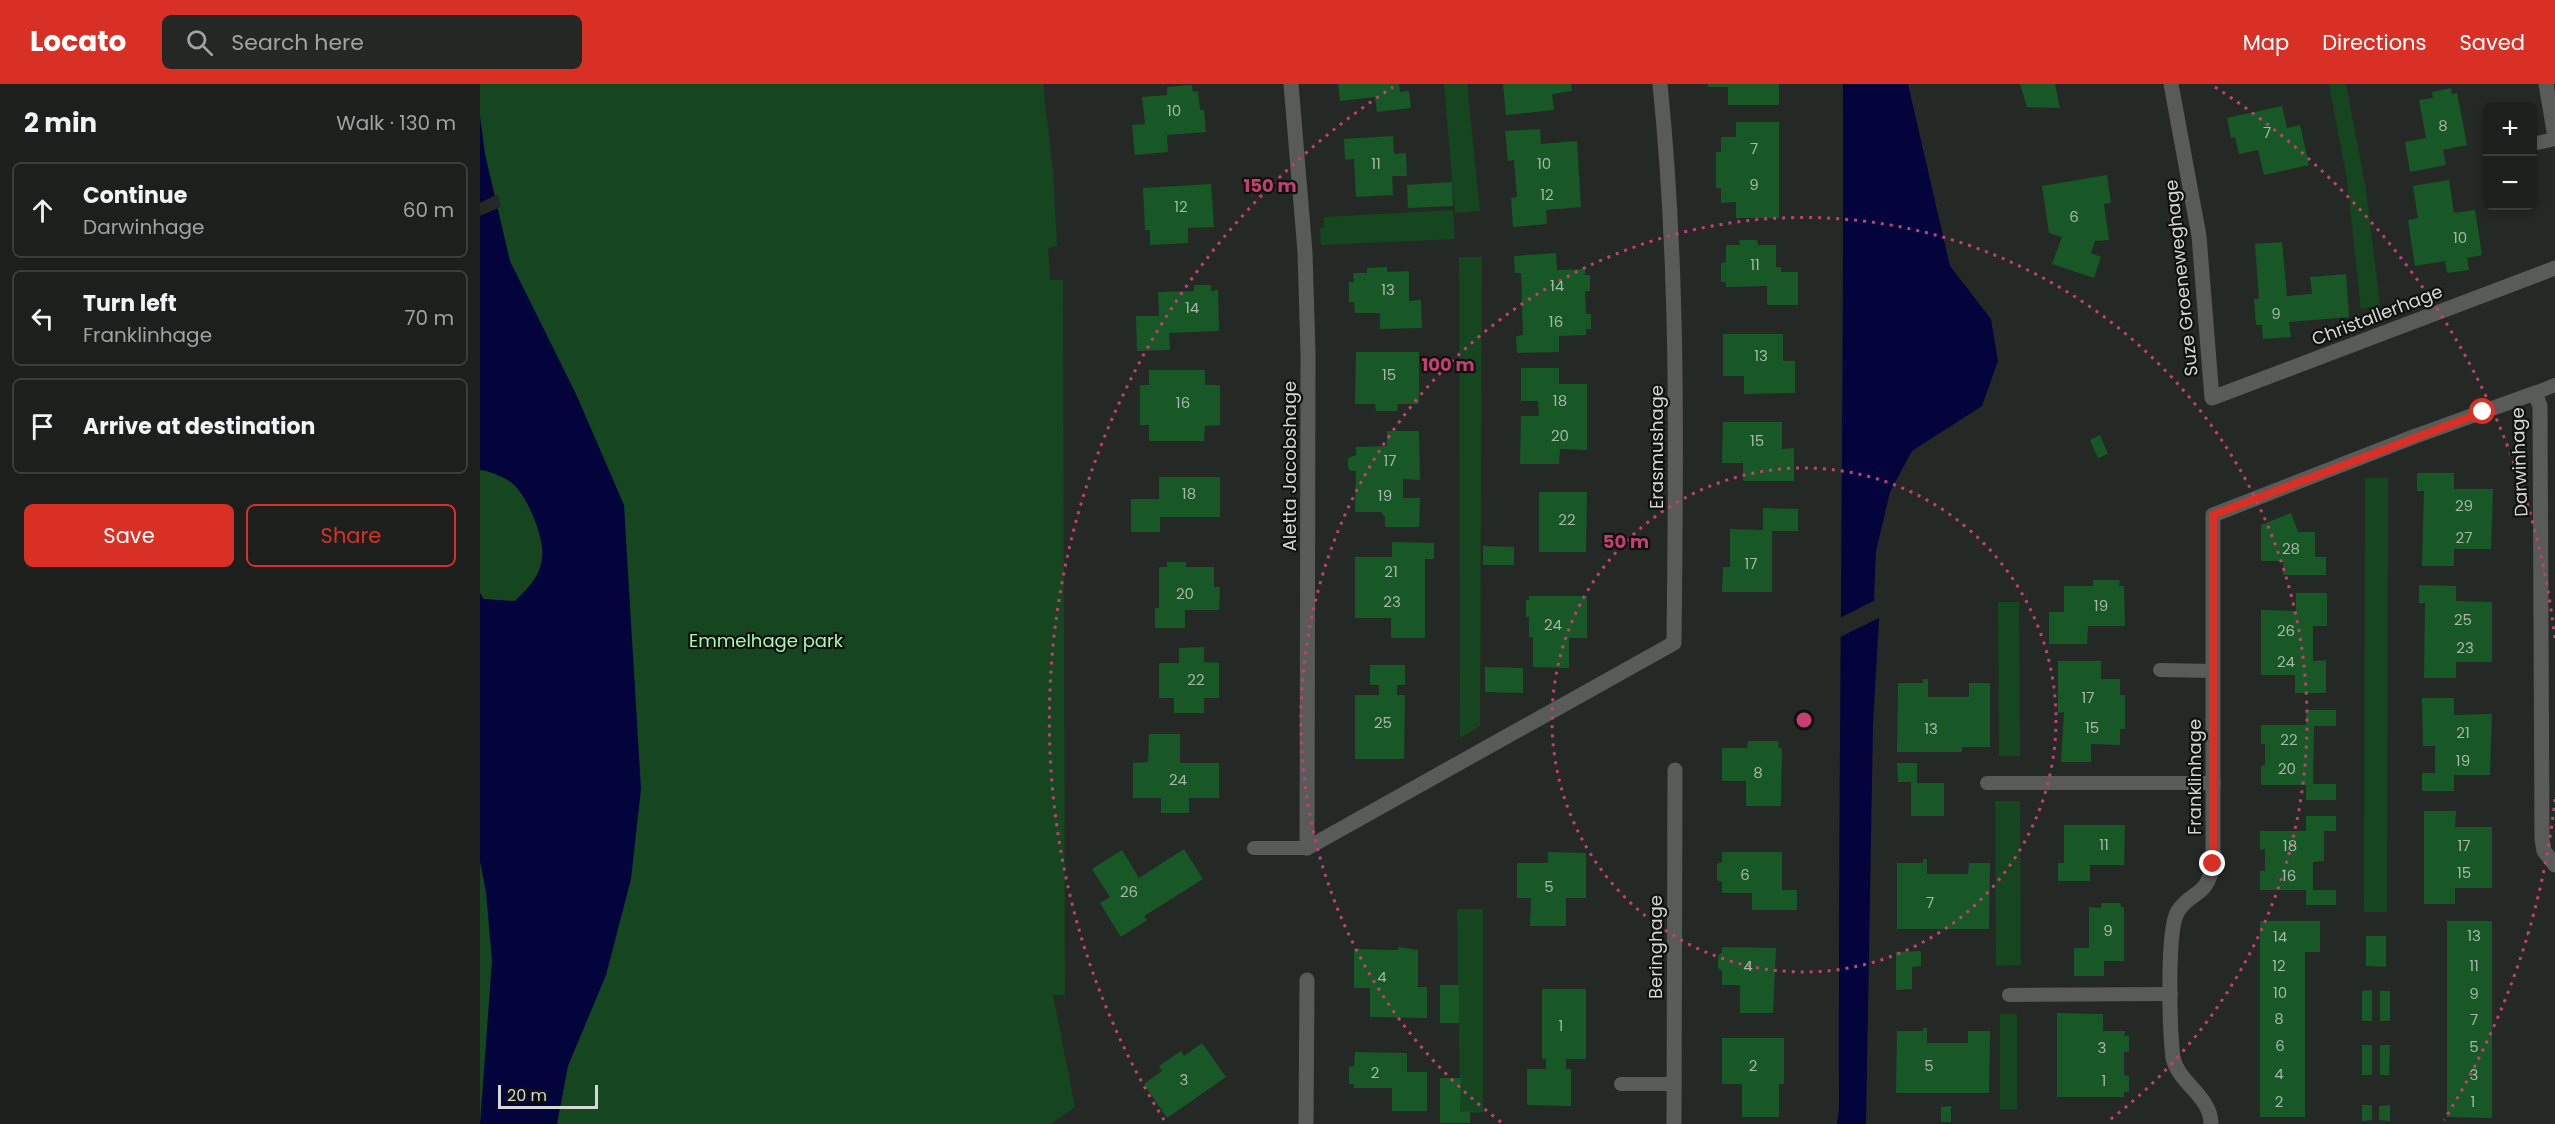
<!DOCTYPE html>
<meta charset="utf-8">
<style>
body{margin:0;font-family:Poppins,sans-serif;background:#252725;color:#f1f3f6}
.controls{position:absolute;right:18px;top:18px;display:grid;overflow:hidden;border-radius:9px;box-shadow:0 3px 9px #0003}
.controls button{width:54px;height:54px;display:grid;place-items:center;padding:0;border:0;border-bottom:2px solid #3a3d3b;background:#1c1f1c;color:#f1f3f6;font:30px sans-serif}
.scale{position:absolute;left:18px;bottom:15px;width:100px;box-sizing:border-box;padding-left:6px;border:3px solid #d4d7d4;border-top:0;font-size:16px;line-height:21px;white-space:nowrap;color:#d4d7d4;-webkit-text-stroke:4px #0f110f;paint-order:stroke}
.stop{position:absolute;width:18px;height:18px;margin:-14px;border:4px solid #d93025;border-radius:50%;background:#fff}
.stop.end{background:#d93025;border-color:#fff;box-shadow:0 2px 6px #0008}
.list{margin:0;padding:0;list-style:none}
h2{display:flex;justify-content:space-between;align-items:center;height:78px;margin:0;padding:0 24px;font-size:26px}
h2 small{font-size:20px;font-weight:400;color:#a0a2a3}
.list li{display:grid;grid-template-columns:39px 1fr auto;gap:18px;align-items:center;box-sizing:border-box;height:96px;margin:0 12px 12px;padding:0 12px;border:2px solid #3a3d3b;border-radius:9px}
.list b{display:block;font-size:22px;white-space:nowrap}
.list p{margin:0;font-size:20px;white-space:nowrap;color:#a0a2a3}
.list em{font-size:20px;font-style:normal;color:#a0a2a3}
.actions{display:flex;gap:12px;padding:18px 24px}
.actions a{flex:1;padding:14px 0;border:2px solid #d93025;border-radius:9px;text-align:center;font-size:21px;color:#d93025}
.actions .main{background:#d93025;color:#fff}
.icon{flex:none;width:33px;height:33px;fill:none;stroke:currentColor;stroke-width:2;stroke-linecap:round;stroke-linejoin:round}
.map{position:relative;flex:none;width:2075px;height:1040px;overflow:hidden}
header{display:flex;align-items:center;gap:36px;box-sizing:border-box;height:84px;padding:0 30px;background:#d93025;color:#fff}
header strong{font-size:28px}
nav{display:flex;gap:33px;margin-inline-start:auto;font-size:21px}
.search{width:420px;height:54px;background:#252725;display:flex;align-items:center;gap:15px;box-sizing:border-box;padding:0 21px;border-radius:9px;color:#a0a2a3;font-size:22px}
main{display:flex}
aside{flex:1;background:#1c1f1c}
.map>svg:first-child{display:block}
.green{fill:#15461f}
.water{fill:#03043b}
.pier{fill:#252925}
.building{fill:#185827}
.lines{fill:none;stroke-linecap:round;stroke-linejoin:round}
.lane{stroke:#595b59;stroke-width:14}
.street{stroke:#595b59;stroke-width:15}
.route{stroke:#d93025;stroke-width:8}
.ring{fill:none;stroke:#c63e73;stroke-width:3;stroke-dasharray:3 6}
.labels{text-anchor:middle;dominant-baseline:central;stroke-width:4.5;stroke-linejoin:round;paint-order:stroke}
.number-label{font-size:15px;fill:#a5b7a9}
.street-label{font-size:18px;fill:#d4d7d4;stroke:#0f110f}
.park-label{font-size:18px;fill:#a4faaf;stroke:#0f110f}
.centre{fill:#c63e73;stroke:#0f110f;stroke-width:3}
.ring-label{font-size:18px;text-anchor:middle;font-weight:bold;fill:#c63e73;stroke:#0f110f;stroke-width:4.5;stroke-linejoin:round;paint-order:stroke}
</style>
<header>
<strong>Locato</strong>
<div class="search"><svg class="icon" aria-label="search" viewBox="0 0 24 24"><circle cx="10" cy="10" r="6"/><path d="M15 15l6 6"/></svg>Search here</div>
<nav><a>Map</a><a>Directions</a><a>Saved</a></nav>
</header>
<main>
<aside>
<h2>2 min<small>Walk · 130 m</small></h2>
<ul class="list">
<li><svg class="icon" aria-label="ahead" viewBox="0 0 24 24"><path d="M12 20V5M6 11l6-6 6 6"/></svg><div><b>Continue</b><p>Darwinhage</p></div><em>60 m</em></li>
<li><svg class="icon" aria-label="left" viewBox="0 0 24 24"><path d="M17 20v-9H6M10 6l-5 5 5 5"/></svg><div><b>Turn left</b><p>Franklinhage</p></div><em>70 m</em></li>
<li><svg class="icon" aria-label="arrive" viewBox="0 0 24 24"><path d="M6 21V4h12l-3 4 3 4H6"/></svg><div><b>Arrive at destination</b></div></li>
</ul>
<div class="actions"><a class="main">Save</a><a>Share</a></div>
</aside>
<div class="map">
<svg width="2075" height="1040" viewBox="0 0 2075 1040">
<rect width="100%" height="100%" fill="#252925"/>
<g class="green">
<polygon points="0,0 563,0 573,88 577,162 568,164 570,196 583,196 585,911 573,911 595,1023 571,1040 0,1040"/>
<polygon points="964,0 987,0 1000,127 975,129"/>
<polygon points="1849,0 1866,0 1867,6 1886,105 1900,222 1881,225 1867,95"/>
<polygon points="973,126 975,155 841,161 840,144 844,144 844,133"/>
<polygon points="979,173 1002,173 1000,642 980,654"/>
<polygon points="1885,394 1908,394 1907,828 1884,828"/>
<polygon points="1518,518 1539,518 1540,672 1519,672"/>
<polygon points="1515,717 1540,717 1541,881 1516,882"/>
<polygon points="977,825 1003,825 1003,1029 980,1028"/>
<rect x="1520" y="930" width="17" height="95"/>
</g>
<g class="water">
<path d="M1363,0H1428L1470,182L1511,235L1518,277L1502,322L1432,367L1410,408L1396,467L1394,512L1399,536L1393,639L1386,1040H1357L1359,1025C1358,684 1364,342 1363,0Z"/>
<path d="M0,32L5,70L30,177L96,310L144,421L161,705L151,795L126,891L88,982L77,1040H0L12,877L6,808L0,778V509L4,515L35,517C48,504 60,493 62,474C65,455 48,414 34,401C27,394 10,387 0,386Z"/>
</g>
<g class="pier">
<polygon points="18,110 21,123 0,132 0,119"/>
<polygon points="1397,515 1401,533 1360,553 1360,534"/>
</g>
<g class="building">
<polygon points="858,0 919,0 920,8 929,7 931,24 897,28 895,13 860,17"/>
<polygon points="1023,0 1091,0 1092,7 1072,10 1074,26 1026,31"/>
<polygon points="1228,0 1299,0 1299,21 1248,21 1248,3 1228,3"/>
<polygon points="1540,0 1575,0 1580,24 1547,23"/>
<polygon points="712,1 713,8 718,7 720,26 724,26 726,48 687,51 688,68 655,71 652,41 665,40 662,13 687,11 687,3"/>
<polygon points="1971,4 1972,10 1977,9 1987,61 1963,66 1966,81 1930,88 1925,58 1946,54 1939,16 1953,14 1952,8"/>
<polygon points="1802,22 1807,44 1820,41 1829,81 1784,91 1778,66 1759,70 1755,53 1751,54 1747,34"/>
<polygon points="1256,38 1299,38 1299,134 1256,134 1256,118 1241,119 1241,104 1236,104 1236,68 1241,68 1241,53 1256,53"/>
<polygon points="1060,45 1061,60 1097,57 1101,123 1066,126 1067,140 1033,143 1031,114 1037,113 1034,76 1028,77 1025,47"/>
<polygon points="913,52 914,70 926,69 927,92 912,92 913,111 876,113 874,75 865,76 864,55"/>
<polygon points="1627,91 1631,119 1624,120 1629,156 1615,157 1611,169 1621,173 1614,194 1572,180 1582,153 1569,149 1562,102"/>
<polygon points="1969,96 1974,129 1995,126 2002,171 1987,174 1989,186 1967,189 1965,177 1935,182 1928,136 1938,134 1933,102"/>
<polygon points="972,98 973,122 928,124 927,101"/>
<polygon points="731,100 734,143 708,144 708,159 670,161 670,146 665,146 663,104"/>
<polygon points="1259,156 1277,156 1278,161 1296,161 1296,183 1301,183 1301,188 1318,188 1318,221 1287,221 1287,202 1246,203 1246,198 1241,198 1241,179 1246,178 1246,161 1260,161"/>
<polygon points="1802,158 1807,212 1832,210 1830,193 1866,190 1869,233 1809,238 1811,253 1783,255 1782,241 1776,241 1774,215 1779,215 1775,160"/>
<polygon points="1076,169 1077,186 1105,185 1105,191 1110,191 1110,207 1105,207 1106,230 1111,230 1111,245 1106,245 1106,251 1079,252 1079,268 1037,269 1036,252 1043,251 1041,189 1035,189 1034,172"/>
<polygon points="907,183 907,188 929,187 929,217 941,216 942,244 900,245 900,229 875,229 874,218 869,218 869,198 874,198 873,189 887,189 887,184"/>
<polygon points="714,201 731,201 731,207 738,206 739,247 689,249 690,266 657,267 656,232 679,232 678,208 714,207"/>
<polygon points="1243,250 1303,250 1303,277 1315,277 1315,309 1264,310 1264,292 1243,292"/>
<polygon points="876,268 939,268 939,320 918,320 917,327 896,327 895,320 875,320"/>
<polygon points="1041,284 1079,284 1079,300 1107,300 1107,366 1080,365 1079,380 1040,380 1041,332 1059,332 1058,317 1041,317"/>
<polygon points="669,286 725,286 725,301 740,301 740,341 725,342 724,357 669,357 669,341 660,341 660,301 669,301"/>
<polygon points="1243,338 1302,338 1302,365 1314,364 1314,397 1263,397 1263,379 1242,379"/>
<polygon points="907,347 939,347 940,396 923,395 923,414 940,414 939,443 905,443 905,433 901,428 875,428 876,387 871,387 868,384 868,374 876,371 876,363 907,362"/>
<polygon points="1620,351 1628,370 1618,374 1610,356"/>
<polygon points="1937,389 1974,389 1974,405 2013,405 2011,465 1974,465 1974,482 1942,482 1944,407 1937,407"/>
<polygon points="679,393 740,393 740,433 680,433 680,448 651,448 651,415 679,415"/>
<polygon points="1059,408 1107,408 1106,468 1059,468"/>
<polygon points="1283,424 1318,425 1318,447 1292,447 1292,508 1242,508 1243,483 1250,483 1250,445 1283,446"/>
<polygon points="1811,429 1818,448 1835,448 1835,473 1846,473 1846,491 1803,491 1803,477 1781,477 1781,441"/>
<polygon points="912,458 954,459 954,475 945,475 945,554 911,554 911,534 875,534 875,473 912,473"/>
<polygon points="1003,462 1034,463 1034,481 1003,481"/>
<polygon points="687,478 706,478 706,483 734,483 734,503 740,503 739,526 705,526 705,544 675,544 675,524 679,524 679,483 687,483"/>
<polygon points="1613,496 1640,496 1639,502 1644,502 1645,542 1608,542 1607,560 1569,560 1569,528 1584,528 1584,502 1613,502"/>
<polygon points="1939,501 1976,502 1976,517 2012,518 2012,578 1976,578 1976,594 1944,594 1945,519 1939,519"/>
<polygon points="1816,509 1847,509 1847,542 1833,542 1833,577 1846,576 1846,609 1815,609 1815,591 1781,591 1781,526 1816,527"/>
<polygon points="1049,512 1107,512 1107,554 1089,554 1089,584 1053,583 1053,553 1049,553 1049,533 1046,533 1046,516 1049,516"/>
<polygon points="724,563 724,578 739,579 739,614 724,614 724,629 694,629 694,614 679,614 679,579 699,579 699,564"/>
<polygon points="1578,577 1621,577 1621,595 1640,595 1640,611 1645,611 1645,645 1640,645 1640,661 1611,660 1611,678 1581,678 1584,628 1578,629"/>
<polygon points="890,581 925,581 925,601 917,601 917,611 925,611 924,675 875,675 875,611 899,611 899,601 890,601"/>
<polygon points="1005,583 1043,584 1043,609 1005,608"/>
<polygon points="1443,595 1448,595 1448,613 1489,613 1489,599 1510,599 1510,663 1482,663 1482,668 1417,668 1418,599 1443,599"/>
<polygon points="1942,614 1974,614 1974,631 2012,630 2010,691 1974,691 1974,707 1942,707 1942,689 1955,689 1955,662 1943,662"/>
<polygon points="1826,626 1856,626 1856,642 1834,642 1833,700 1856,700 1856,716 1826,716 1826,701 1781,701 1781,682 1785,681 1785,660 1781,660 1781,641 1826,641"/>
<polygon points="669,650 700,650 700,679 739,679 739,714 709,714 709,729 681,729 681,714 653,714 653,679 668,678"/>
<polygon points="1268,657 1298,657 1299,664 1302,664 1301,722 1266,722 1266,697 1242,697 1242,664 1267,664"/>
<polygon points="1417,679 1437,679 1437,699 1464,699 1464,732 1431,732 1431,698 1418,698"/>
<polygon points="1944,727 1976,727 1975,743 2012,743 2012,804 1975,804 1975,820 1944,820"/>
<polygon points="1826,732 1856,732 1856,747 1844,747 1844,777 1833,778 1833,806 1856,806 1856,821 1826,821 1826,806 1780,806 1780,787 1785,787 1785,765 1780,766 1780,747 1826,747"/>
<polygon points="1584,741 1645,741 1644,781 1610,781 1610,797 1578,797 1578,779 1584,779"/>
<polygon points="704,765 723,795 664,832 667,836 641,853 620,819 630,813 612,785 642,766 659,794"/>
<polygon points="1068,768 1106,769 1106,814 1086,814 1086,842 1050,842 1051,814 1037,814 1037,779 1068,779"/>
<polygon points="1242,768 1302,768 1302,806 1317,806 1317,826 1272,826 1272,809 1242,809 1242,798 1237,796 1237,780 1242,778"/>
<polygon points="1443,775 1447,775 1447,790 1488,790 1489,779 1510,779 1509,845 1417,845 1417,779 1443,779"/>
<polygon points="1621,819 1641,819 1641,823 1644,823 1644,877 1624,877 1624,892 1594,892 1594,864 1609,864 1609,823 1621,824"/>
<polygon points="1780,837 1840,837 1840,868 1825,868 1825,1033 1780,1033"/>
<polygon points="1967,837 2012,837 2012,1034 1967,1033"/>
<polygon points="1886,852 1906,852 1906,883 1886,882"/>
<polygon points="918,863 938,866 938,903 947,903 947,934 890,933 890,904 874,904 874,865 918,866"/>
<polygon points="1242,863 1296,864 1293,929 1260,929 1260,901 1242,901 1242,887 1238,884 1238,872 1242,868"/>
<polygon points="1441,867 1441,882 1432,883 1432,905 1416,906 1416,868"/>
<rect x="960" y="901" width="19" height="38"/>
<polygon points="1062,905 1106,905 1106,975 1086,975 1086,985 1091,985 1091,1022 1047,1021 1047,985 1066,985 1066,975 1062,975"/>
<polygon points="1892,906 1892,937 1882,937 1882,907"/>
<rect x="1900" y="907" width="10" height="30"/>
<polygon points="1577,929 1623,930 1623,947 1645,947 1644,952 1649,952 1649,968 1644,968 1644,991 1649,992 1649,1008 1644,1008 1644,1013 1577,1013"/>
<polygon points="1443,944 1447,944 1447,959 1488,959 1488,947 1510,947 1509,1009 1416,1009 1417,947 1443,947"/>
<polygon points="1242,954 1304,954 1304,1000 1299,1000 1299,1033 1262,1033 1262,1000 1242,1000"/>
<polygon points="722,959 746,993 687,1034 664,1000 682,987 679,982 701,967 704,972"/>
<rect x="1882" y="961" width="10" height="30"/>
<polygon points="1900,961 1910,961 1909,991 1900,991"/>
<polygon points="875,968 927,969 927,988 947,988 947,1027 912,1027 912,1004 874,1004 874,1000 869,1000 869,983 874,982"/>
<polygon points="960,994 981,994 980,1028 990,1027 990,1039 960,1039"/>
<polygon points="1882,1021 1892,1021 1892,1036 1882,1037"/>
<polygon points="1910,1021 1910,1037 1899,1036 1899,1022"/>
<polygon points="1471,1022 1471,1038 1461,1038 1461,1023"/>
</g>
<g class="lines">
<g class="lane">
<polyline points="2052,60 2075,55"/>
<polyline points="2055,309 2075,301"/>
<polyline points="1680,586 1733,587"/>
<polyline points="1507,699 1734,699"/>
<polyline points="774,764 827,764"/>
<polyline points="1529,911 1691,910"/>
<polyline points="1141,1000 1194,1000"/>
</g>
<g class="street">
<polyline points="811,0 825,168 828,268 827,764"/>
<polyline points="1691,0 1719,152 1732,314 2075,184"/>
<polyline points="2066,0 2075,53"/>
<path d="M827,764L1194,559C1196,372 1199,186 1180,0"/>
<polyline points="826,1040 827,896"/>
<polyline points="1194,1040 1195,686"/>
<path d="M1731,1040C1731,1012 1699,1000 1693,974C1690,949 1686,845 1698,827C1712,806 1727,814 1733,780V431L1933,353L2055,309L2060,322L2062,755L2064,767L2075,781"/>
</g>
</g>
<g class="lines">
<polyline class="route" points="1733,780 1733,431 2003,328"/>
</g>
<g class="ring">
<circle cx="1324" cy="636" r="252"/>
<path d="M1021 1038A503 503 0 1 1 1627 1038"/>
<path d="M2075 715A755 755 0 0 1 1964 1036M684 1036A755 755 0 0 1 913 3M1735 3A755 755 0 0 1 2075 557"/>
</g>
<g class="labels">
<g class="number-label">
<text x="694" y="26">10</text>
<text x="1963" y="41">8</text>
<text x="1787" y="48">7</text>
<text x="1274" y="64">7</text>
<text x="896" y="79">11</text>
<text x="1064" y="79">10</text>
<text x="1274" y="100">9</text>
<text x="1067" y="110">12</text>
<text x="701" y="122">12</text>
<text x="1594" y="132">6</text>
<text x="1980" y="153">10</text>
<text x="1275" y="180">11</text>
<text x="1077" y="201">14</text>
<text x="908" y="205">13</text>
<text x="712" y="223">14</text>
<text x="1796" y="229">9</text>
<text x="1076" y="237">16</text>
<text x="1281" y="271">13</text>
<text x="909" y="290">15</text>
<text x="1080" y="316">18</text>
<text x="703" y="318">16</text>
<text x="1080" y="351">20</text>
<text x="1277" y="356">15</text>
<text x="910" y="376">17</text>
<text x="709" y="409">18</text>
<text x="905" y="411">19</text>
<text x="1984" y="421">29</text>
<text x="1087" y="435">22</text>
<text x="1984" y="453">27</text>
<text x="1811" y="464">28</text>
<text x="1271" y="479">17</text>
<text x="911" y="487">21</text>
<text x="705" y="509">20</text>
<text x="912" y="517">23</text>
<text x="1621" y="521">19</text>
<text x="1983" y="535">25</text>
<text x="1073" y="540">24</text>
<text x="1806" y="546">26</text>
<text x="1985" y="563">23</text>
<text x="1806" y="577">24</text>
<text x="716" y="595">22</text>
<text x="1608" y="613">17</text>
<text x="903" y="638">25</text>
<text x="1612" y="643">15</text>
<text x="1451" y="644">13</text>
<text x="1983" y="648">21</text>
<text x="1809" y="655">22</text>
<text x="1983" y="676">19</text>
<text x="1807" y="684">20</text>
<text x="1278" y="688">8</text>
<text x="698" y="695">24</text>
<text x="1624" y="760">11</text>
<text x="1810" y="761">18</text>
<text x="1984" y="761">17</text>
<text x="1984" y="788">15</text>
<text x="1265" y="790">6</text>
<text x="1809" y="791">16</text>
<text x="1069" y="802">5</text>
<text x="649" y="807">26</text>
<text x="1450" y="818">7</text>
<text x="1628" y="846">9</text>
<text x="1994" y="851">13</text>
<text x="1800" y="852">14</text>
<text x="1268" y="881">4</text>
<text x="1799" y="881">12</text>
<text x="1994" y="881">11</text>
<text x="902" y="892">4</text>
<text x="1800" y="908">10</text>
<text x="1994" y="909">9</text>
<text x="1799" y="934">8</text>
<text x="1994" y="935">7</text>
<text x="1081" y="941">1</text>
<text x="1800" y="961">6</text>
<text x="1994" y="962">5</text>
<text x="1622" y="963">3</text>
<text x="1273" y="981">2</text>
<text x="1449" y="981">5</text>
<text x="895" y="988">2</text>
<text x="1799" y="989">4</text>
<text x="1994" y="990">3</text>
<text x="704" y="995">3</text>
<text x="1624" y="996">1</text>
<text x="1799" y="1017">2</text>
<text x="1993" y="1017">1</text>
</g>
<g class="street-label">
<text transform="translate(1701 194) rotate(-96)">Suze Groeneweghage</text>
<text transform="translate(1897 231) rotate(-21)">Christallerhage</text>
<text transform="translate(1176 363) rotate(-90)">Erasmushage</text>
<text transform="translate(2039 378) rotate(-92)">Darwinhage</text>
<text transform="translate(809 382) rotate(-90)">Aletta Jacobshage</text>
<text transform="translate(1714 693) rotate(-90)">Franklinhage</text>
<text transform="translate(1175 863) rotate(-90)">Beringhage</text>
</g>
<g class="park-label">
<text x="286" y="556">Emmelhage park</text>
</g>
</g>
<circle cx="1324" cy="636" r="9" class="centre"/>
<g class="ring-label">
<text x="790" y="108">150 m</text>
<text x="968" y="287">100 m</text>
<text x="1146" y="464">50 m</text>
</g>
</svg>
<div class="controls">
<button>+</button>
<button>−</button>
</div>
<div class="scale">20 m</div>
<div class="stop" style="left:2003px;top:328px"></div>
<div class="stop end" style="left:1733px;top:780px"></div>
</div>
</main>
